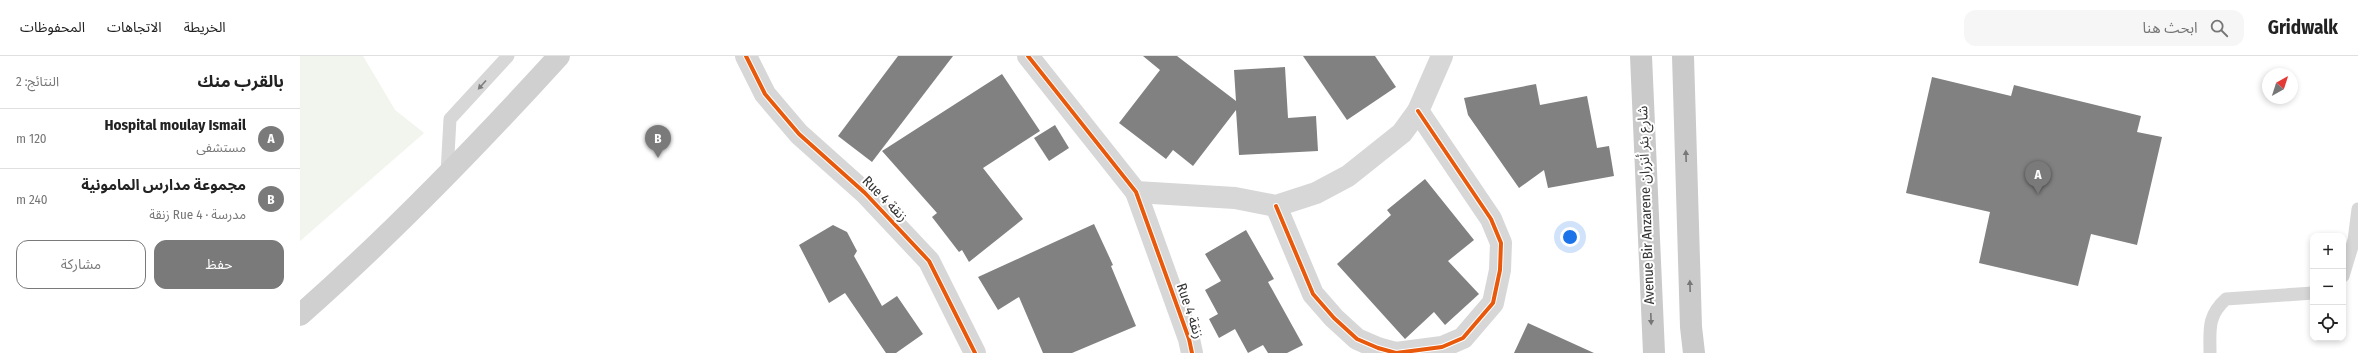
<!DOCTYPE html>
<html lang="ar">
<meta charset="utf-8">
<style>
body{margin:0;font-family:"Fira Sans Condensed","Noto Sans Arabic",sans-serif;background:#f6f6f6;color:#222;direction:rtl}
.controls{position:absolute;right:12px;bottom:12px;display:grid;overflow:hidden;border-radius:8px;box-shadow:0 2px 6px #0003}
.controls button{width:36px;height:36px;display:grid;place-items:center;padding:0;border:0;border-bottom:1px solid #e0e0e0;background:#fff;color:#222;font:20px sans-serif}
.compass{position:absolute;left:1962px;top:12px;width:36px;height:36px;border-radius:50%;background:#fff;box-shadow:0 2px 6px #0003;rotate:39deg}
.you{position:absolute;left:1270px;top:181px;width:14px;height:14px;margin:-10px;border:3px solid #fff;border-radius:50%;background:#1a73e8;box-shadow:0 0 0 6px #1a73e833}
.badge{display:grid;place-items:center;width:26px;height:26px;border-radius:50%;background:#7a7a7a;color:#fff;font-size:13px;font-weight:700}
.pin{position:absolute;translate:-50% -33px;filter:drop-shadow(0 1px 2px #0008)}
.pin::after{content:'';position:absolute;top:21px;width:14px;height:12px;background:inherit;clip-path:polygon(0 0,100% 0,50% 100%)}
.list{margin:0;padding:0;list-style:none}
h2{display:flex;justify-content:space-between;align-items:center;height:52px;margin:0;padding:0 16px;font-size:17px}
h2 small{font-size:13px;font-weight:400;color:#767676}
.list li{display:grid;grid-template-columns:26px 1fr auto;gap:12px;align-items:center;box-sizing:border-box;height:60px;padding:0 16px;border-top:1px solid #e0e0e0}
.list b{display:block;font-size:15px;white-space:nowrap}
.list p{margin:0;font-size:13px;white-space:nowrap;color:#767676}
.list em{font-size:13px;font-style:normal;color:#767676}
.actions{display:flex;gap:8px;padding:12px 16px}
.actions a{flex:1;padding:9px 0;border:1px solid #7a7a7a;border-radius:12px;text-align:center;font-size:14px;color:#7a7a7a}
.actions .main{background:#7a7a7a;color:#fff}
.icon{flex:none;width:22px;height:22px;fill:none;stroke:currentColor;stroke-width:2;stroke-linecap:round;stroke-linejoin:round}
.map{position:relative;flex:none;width:2058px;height:297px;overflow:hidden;direction:ltr}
header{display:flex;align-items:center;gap:24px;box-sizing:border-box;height:56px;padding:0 20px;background:#fff;border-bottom:1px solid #e0e0e0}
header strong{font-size:19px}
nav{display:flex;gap:22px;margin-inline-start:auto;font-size:14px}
.search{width:280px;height:36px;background:#f6f6f6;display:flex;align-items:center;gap:10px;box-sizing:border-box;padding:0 14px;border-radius:12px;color:#767676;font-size:15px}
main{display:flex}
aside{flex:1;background:#fff}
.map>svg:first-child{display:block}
.green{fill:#f1f5ed}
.building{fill:#818181}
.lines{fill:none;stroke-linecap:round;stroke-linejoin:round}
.service{stroke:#d7d7d7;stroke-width:13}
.minor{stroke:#d7d7d7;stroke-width:22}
.secondary{stroke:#d0d0d0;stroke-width:22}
.primary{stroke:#cacaca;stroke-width:22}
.cycleway-casing{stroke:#fff;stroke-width:6}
.cycleway{stroke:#e8590c;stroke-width:4}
.oneway{fill:#7d7d7d}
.oneway2{fill:#777}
.labels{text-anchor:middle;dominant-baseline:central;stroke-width:4;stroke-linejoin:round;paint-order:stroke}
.street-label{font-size:14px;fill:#333;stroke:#fff}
</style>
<header>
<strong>Gridwalk</strong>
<div class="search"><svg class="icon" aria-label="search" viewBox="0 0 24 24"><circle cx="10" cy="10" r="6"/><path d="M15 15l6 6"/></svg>ابحث هنا</div>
<nav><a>الخريطة</a><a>الاتجاهات</a><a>المحفوظات</a></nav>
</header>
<main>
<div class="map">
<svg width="2058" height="297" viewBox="0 0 2058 297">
<rect width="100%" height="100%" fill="#fff"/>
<polygon class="green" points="0,0 63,0 95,54 124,77 0,185"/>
<g class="building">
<polygon points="598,0 653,0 572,106 538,80"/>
<polygon points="843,0 877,0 936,45 934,14 985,11 988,62 1016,60 1018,95 939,99 936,54 893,110 873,94 866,103 819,67 860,14"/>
<polygon points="1003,0 1075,0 1096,31 1047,64"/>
<polygon points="702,18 740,75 683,112 723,163 669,206 662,194 659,196 632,161 637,157 582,95"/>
<polygon points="1632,21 1711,40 1714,29 1841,60 1837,76 1862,81 1837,189 1791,178 1778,230 1679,207 1690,156 1606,137"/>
<polygon points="1236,28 1240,49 1287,40 1297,92 1309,90 1314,120 1248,132 1244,114 1219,132 1168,59 1164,42"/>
<polygon points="755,69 769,92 749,105 734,82"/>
<polygon points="1125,123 1174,184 1148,205 1179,238 1145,269 1134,256 1105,283 1037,208 1091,159 1087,154"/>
<polygon points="794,168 813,209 811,210 836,270 772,297 743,297 719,241 698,254 678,221"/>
<polygon points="533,169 547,176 557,195 554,200 582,250 597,240 623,278 596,297 586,297 545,237 529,247 499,189"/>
<polygon points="946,174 974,223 968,226 1003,289 987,297 968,297 963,289 948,297 935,273 919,282 909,263 918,258 905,234 921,225 905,198"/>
<polygon points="1228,267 1294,297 1214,297"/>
</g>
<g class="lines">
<g class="service">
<polyline points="147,117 150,63 208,0"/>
<polyline points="2043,220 2054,184 2058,153"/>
<path d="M1910,297C1910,274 1907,260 1926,243L2013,237"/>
</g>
<g class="minor">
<polyline points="446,0 465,38 499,78 565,137 629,205 675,297"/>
<polyline points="728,0 836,136 889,283 892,297"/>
<polyline points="836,136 935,142 976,150 1016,137 1048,120 1102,77 1118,55 1142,0"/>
<polyline points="976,150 1013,238 1034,262 1057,283 1078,292 1096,297 1142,291 1163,282 1193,247 1200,214 1201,187 1191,163 1118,55"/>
</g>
<path class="secondary" d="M0,259C92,178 177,90 259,0"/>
<g class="primary">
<polyline points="1341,0 1354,297"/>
<polyline points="1383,0 1391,271 1394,297"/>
</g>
<defs>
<g id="cycleway">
<polyline points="446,0 465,38 499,78 565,137 629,205 675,297"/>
<polyline points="728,0 836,136 889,283 892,297"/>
<polyline points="976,150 1013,238 1034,262 1057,283 1078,292 1096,297 1142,291 1163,282 1193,247 1200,214 1201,187 1191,163 1118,55"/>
</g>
</defs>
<use href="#cycleway" class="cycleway-casing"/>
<use href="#cycleway" class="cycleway"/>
</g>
<defs><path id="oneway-solid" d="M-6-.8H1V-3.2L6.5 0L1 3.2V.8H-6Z"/></defs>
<use class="oneway" href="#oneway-solid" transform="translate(182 29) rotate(132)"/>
<g class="oneway2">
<use href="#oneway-solid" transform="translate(1386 100) rotate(-92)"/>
<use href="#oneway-solid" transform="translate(1390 230) rotate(-92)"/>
<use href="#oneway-solid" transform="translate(1351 263) rotate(88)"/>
</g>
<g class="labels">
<g class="street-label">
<text transform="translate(585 143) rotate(45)">Rue 4 زنقة</text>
<text transform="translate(1346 149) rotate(-92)">Avenue Bir Anzarene شارع بئر أنزران</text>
<text transform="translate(890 255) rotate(71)">Rue 4 زنقة</text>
</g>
</g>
</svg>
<div class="controls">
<button>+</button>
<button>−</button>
<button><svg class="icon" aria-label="locate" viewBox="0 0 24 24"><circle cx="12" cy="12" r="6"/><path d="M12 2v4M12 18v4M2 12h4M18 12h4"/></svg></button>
</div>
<svg class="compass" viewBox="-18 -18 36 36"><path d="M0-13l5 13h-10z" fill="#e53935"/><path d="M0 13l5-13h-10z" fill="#767676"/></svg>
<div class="you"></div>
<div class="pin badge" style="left:1738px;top:138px">A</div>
<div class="pin badge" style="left:358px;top:102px">B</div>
</div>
<aside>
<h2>بالقرب منك<small>النتائج: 2</small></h2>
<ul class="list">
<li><span class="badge">A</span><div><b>Hospital moulay Ismail</b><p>مستشفى</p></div><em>120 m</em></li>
<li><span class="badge">B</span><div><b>مجموعة مدارس المامونية</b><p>مدرسة · Rue 4 زنقة</p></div><em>240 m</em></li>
</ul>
<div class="actions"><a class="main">حفظ</a><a>مشاركة</a></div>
</aside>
</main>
